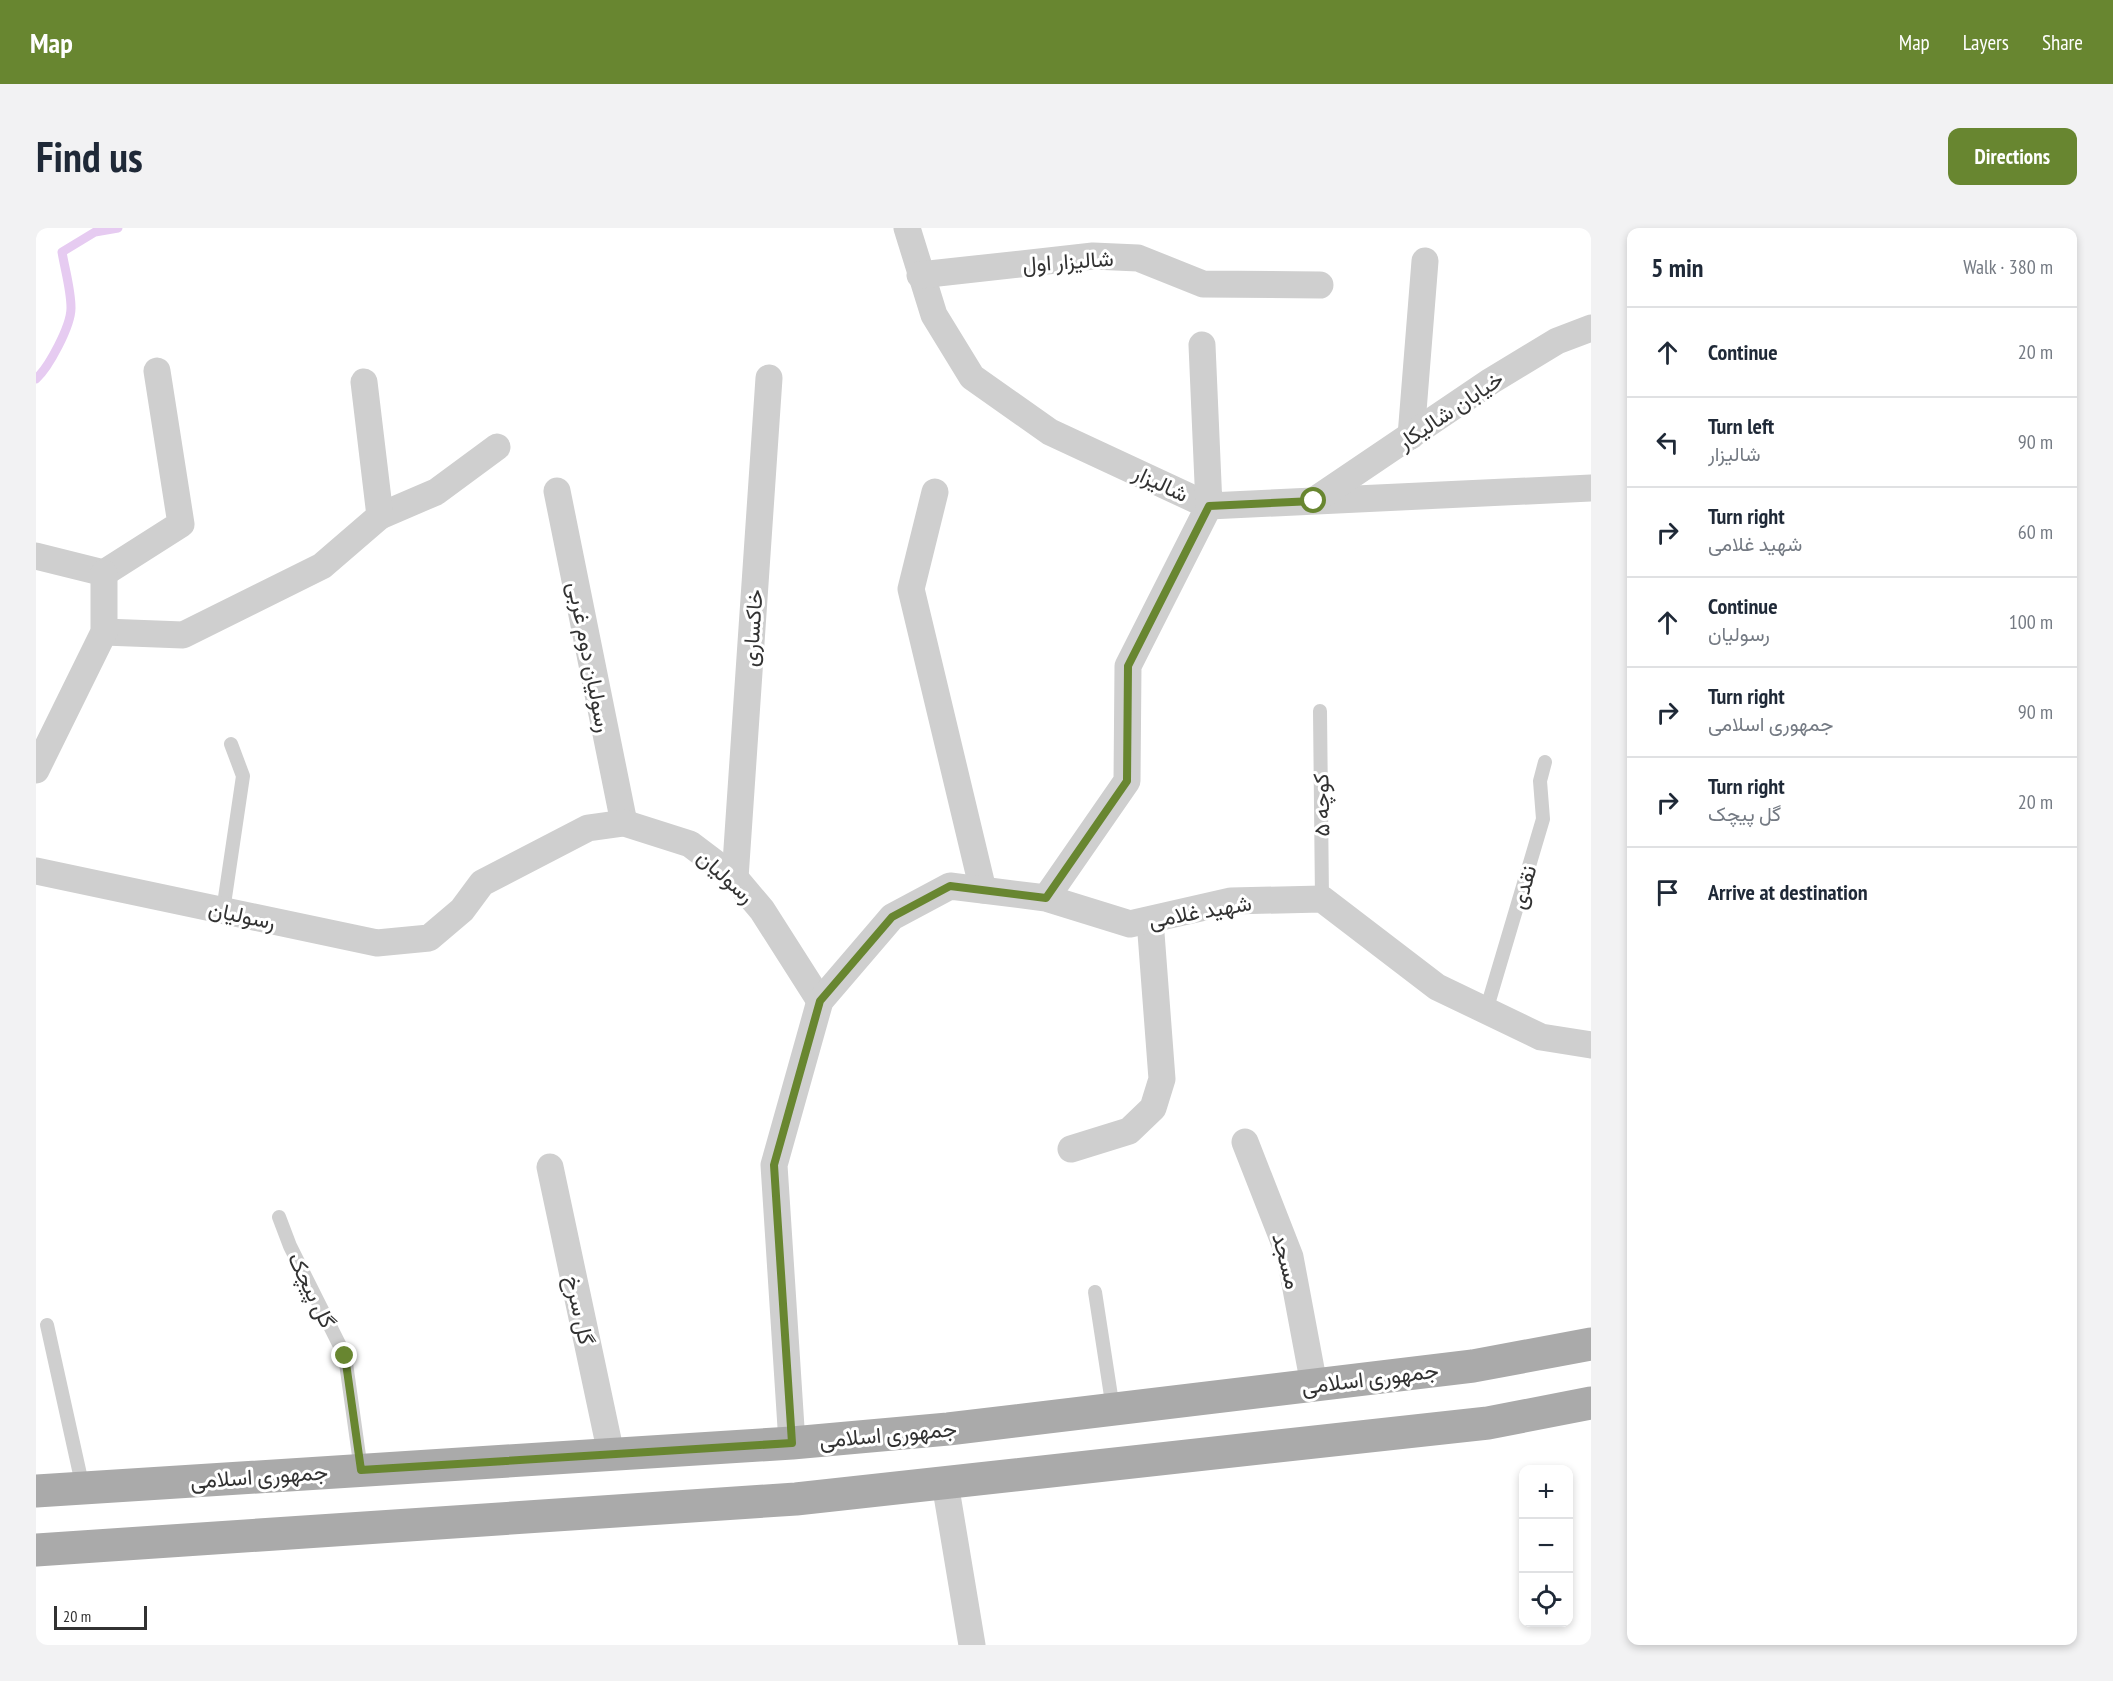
<!DOCTYPE html>
<meta charset="utf-8">
<style>
body{margin:0;font-family:"PT Sans Narrow",Vazirmatn,sans-serif;background:#f2f2f3;color:#1f2937}
.controls{position:absolute;right:18px;bottom:18px;display:grid;overflow:hidden;border-radius:12px;box-shadow:0 3px 9px #0003}
.controls button{width:54px;height:54px;display:grid;place-items:center;padding:0;border:0;border-bottom:2px solid #e0e1e3;background:#fff;color:#1f2937;font:30px sans-serif}
.scale{position:absolute;left:18px;bottom:15px;width:93px;box-sizing:border-box;padding-left:6px;border:3px solid #323232;border-top:0;font-size:16px;line-height:21px;white-space:nowrap;color:#323232;-webkit-text-stroke:4px #fff;paint-order:stroke}
.stop{position:absolute;width:18px;height:18px;margin:-14px;border:4px solid #688630;border-radius:50%;background:#fff}
.stop.end{background:#688630;border-color:#fff;box-shadow:0 2px 6px #0008}
.list{margin:0;padding:0;list-style:none}
h2{display:flex;justify-content:space-between;align-items:center;height:78px;margin:0;padding:0 24px;font-size:26px}
h2 small{font-size:20px;font-weight:400;color:#747a83}
.list li{display:grid;grid-template-columns:39px 1fr auto;gap:18px;align-items:center;box-sizing:border-box;height:90px;padding:0 24px;border-top:2px solid #e0e1e3}
.list b{display:block;font-size:22px;white-space:nowrap}
.list p{margin:0;font-size:20px;white-space:nowrap;color:#747a83}
.list em{font-size:20px;font-style:normal;color:#747a83}
.icon{flex:none;width:33px;height:33px;fill:none;stroke:currentColor;stroke-width:2;stroke-linecap:round;stroke-linejoin:round}
.map{position:relative;flex:none;width:1555px;height:1417px;overflow:hidden;border-radius:12px}
header{display:flex;align-items:center;gap:36px;box-sizing:border-box;height:84px;padding:0 30px;background:#688630;color:#fff}
header strong{font-size:28px}
nav{display:flex;gap:33px;margin-inline-start:auto;font-size:21px}
.intro{display:flex;align-items:center;justify-content:space-between;box-sizing:border-box;height:144px;padding:0 36px}
h1{margin:0;font-size:42px}
.button{padding:15px 27px;border-radius:12px;background:#688630;color:#fff;font-size:21px;font-weight:700}
main{display:flex;gap:36px;padding:0 36px}
aside{flex:1;background:#fff;border-radius:12px;box-shadow:0 3px 9px #0003}
.map>svg:first-child{display:block}
.lines{fill:none;stroke-linecap:round;stroke-linejoin:round}
.stream{stroke:#e6cbf1;stroke-width:9}
.service{stroke:#cfcfcf;stroke-width:14}
.minor{stroke:#cfcfcf;stroke-width:27}
.primary{stroke:#aaa;stroke-width:33}
.route{stroke:#688630;stroke-width:8}
.labels{text-anchor:middle;dominant-baseline:central;stroke-width:6;stroke-linejoin:round;paint-order:stroke}
.street-label{font-size:22px;fill:#323232;stroke:#fff}
</style>
<header>
<strong>Map</strong>
<nav><a>Map</a><a>Layers</a><a>Share</a></nav>
</header>
<div class="intro"><h1>Find us</h1><a class="button">Directions</a></div>
<main>
<div class="map">
<svg width="1555" height="1417" viewBox="0 0 1555 1417">
<rect width="100%" height="100%" fill="#fff"/>
<g class="lines">
<path class="stream" d="M0,151C13,139 35,98 35,80C35,62 29,42 26,24L59,4L82,0"/>
<g class="service">
<polyline points="1284,483 1286,671"/>
<polyline points="187,683 207,548 195,516"/>
<polyline points="1450,783 1507,591 1504,553 1509,534"/>
<polyline points="243,989 254,1018 309,1128 325,1242"/>
<polyline points="1059,1064 1077,1181"/>
<polyline points="11,1097 47,1260"/>
</g>
<g class="minor">
<polyline points="871,0 898,87 936,149 1014,204 1173,278 1092,438 1091,553 1010,670"/>
<polyline points="884,47 1057,28 1102,30 1167,56 1284,57"/>
<polyline points="1166,117 1173,278 1555,260"/>
<polyline points="1375,208 1389,33"/>
<polyline points="521,263 588,595"/>
<polyline points="899,264 875,361 947,662"/>
<polyline points="1279,272 1455,153 1521,113 1555,100"/>
<polyline points="344,288 400,264 461,219"/>
<polyline points="0,328 68,345 145,296 121,143"/>
<polyline points="68,404 147,407 286,338 344,288 328,154"/>
<polyline points="0,542 68,404 68,345"/>
<polyline points="0,643 341,715 393,710 426,682 446,655 552,600 588,595 654,616 699,650 726,682 784,773"/>
<polyline points="699,650 733,150"/>
<polyline points="1209,914 1254,1029 1278,1157"/>
<polyline points="1035,921 1093,903 1117,880 1126,851 1114,692"/>
<polyline points="514,939 575,1226"/>
<polyline points="756,1215 738,937 784,773 856,689 914,658 1010,670 1094,696 1195,673 1286,671 1401,759 1505,809 1555,817"/>
<polyline points="909,1255 936,1417"/>
</g>
<g class="primary">
<polyline points="0,1263 756,1215 912,1201 1437,1138 1555,1116"/>
<polyline points="0,1322 760,1271 1452,1195 1555,1175"/>
</g>
</g>
<g class="lines">
<polyline class="route" points="309,1128 325,1242 756,1215 738,937 784,773 856,689 914,658 1010,670 1091,553 1092,438 1173,278 1278,273"/>
</g>
<g class="labels">
<g class="street-label">
<text transform="translate(1032 33) rotate(-4)">شالیزار اول</text>
<text transform="translate(1414 182) rotate(-34)">خیابان شالیکار</text>
<text transform="translate(1125 255) rotate(25)">شالیزار</text>
<text transform="translate(716 400) rotate(-86)">خاکساری</text>
<text transform="translate(554 429) rotate(79)">رسولیان دوم غربی</text>
<text transform="translate(1285 577) rotate(-91)">کوچه ۵</text>
<text transform="translate(690 648) rotate(42)">رسولیان</text>
<text transform="translate(1487 659) rotate(-74)">نقدی</text>
<text transform="translate(1164 683) rotate(-10)">شهید غلامی</text>
<text transform="translate(206 687) rotate(12)">رسولیان</text>
<text transform="translate(1251 1033) rotate(75)">مسجد</text>
<text transform="translate(276 1062) rotate(64)">گل پیچک</text>
<text transform="translate(544 1082) rotate(78)">گل سرخ</text>
<text transform="translate(1334 1150) rotate(-7)">جمهوری اسلامی</text>
<text transform="translate(852 1206) rotate(-5)">جمهوری اسلامی</text>
<text transform="translate(223 1248) rotate(-4)">جمهوری اسلامی</text>
</g>
</g>
</svg>
<div class="controls">
<button>+</button>
<button>−</button>
<button><svg class="icon" aria-label="locate" viewBox="0 0 24 24"><circle cx="12" cy="12" r="6"/><path d="M12 2v4M12 18v4M2 12h4M18 12h4"/></svg></button>
</div>
<div class="scale">20 m</div>
<div class="stop" style="left:1278px;top:273px"></div>
<div class="stop end" style="left:309px;top:1128px"></div>
</div>
<aside>
<h2>5 min<small>Walk · 380 m</small></h2>
<ul class="list">
<li><svg class="icon" aria-label="ahead" viewBox="0 0 24 24"><path d="M12 20V5M6 11l6-6 6 6"/></svg><div><b>Continue</b></div><em>20 m</em></li>
<li><svg class="icon" aria-label="left" viewBox="0 0 24 24"><path d="M17 20v-9H6M10 6l-5 5 5 5"/></svg><div><b>Turn left</b><p>شالیزار</p></div><em>90 m</em></li>
<li><svg class="icon" aria-label="right" viewBox="0 0 24 24"><path d="M7 20v-9h11M14 6l5 5-5 5"/></svg><div><b>Turn right</b><p>شهید غلامی</p></div><em>60 m</em></li>
<li><svg class="icon" aria-label="ahead" viewBox="0 0 24 24"><path d="M12 20V5M6 11l6-6 6 6"/></svg><div><b>Continue</b><p>رسولیان</p></div><em>100 m</em></li>
<li><svg class="icon" aria-label="right" viewBox="0 0 24 24"><path d="M7 20v-9h11M14 6l5 5-5 5"/></svg><div><b>Turn right</b><p>جمهوری اسلامی</p></div><em>90 m</em></li>
<li><svg class="icon" aria-label="right" viewBox="0 0 24 24"><path d="M7 20v-9h11M14 6l5 5-5 5"/></svg><div><b>Turn right</b><p>گل پیچک</p></div><em>20 m</em></li>
<li><svg class="icon" aria-label="arrive" viewBox="0 0 24 24"><path d="M6 21V4h12l-3 4 3 4H6"/></svg><div><b>Arrive at destination</b></div></li>
</ul>
</aside>
</main>
